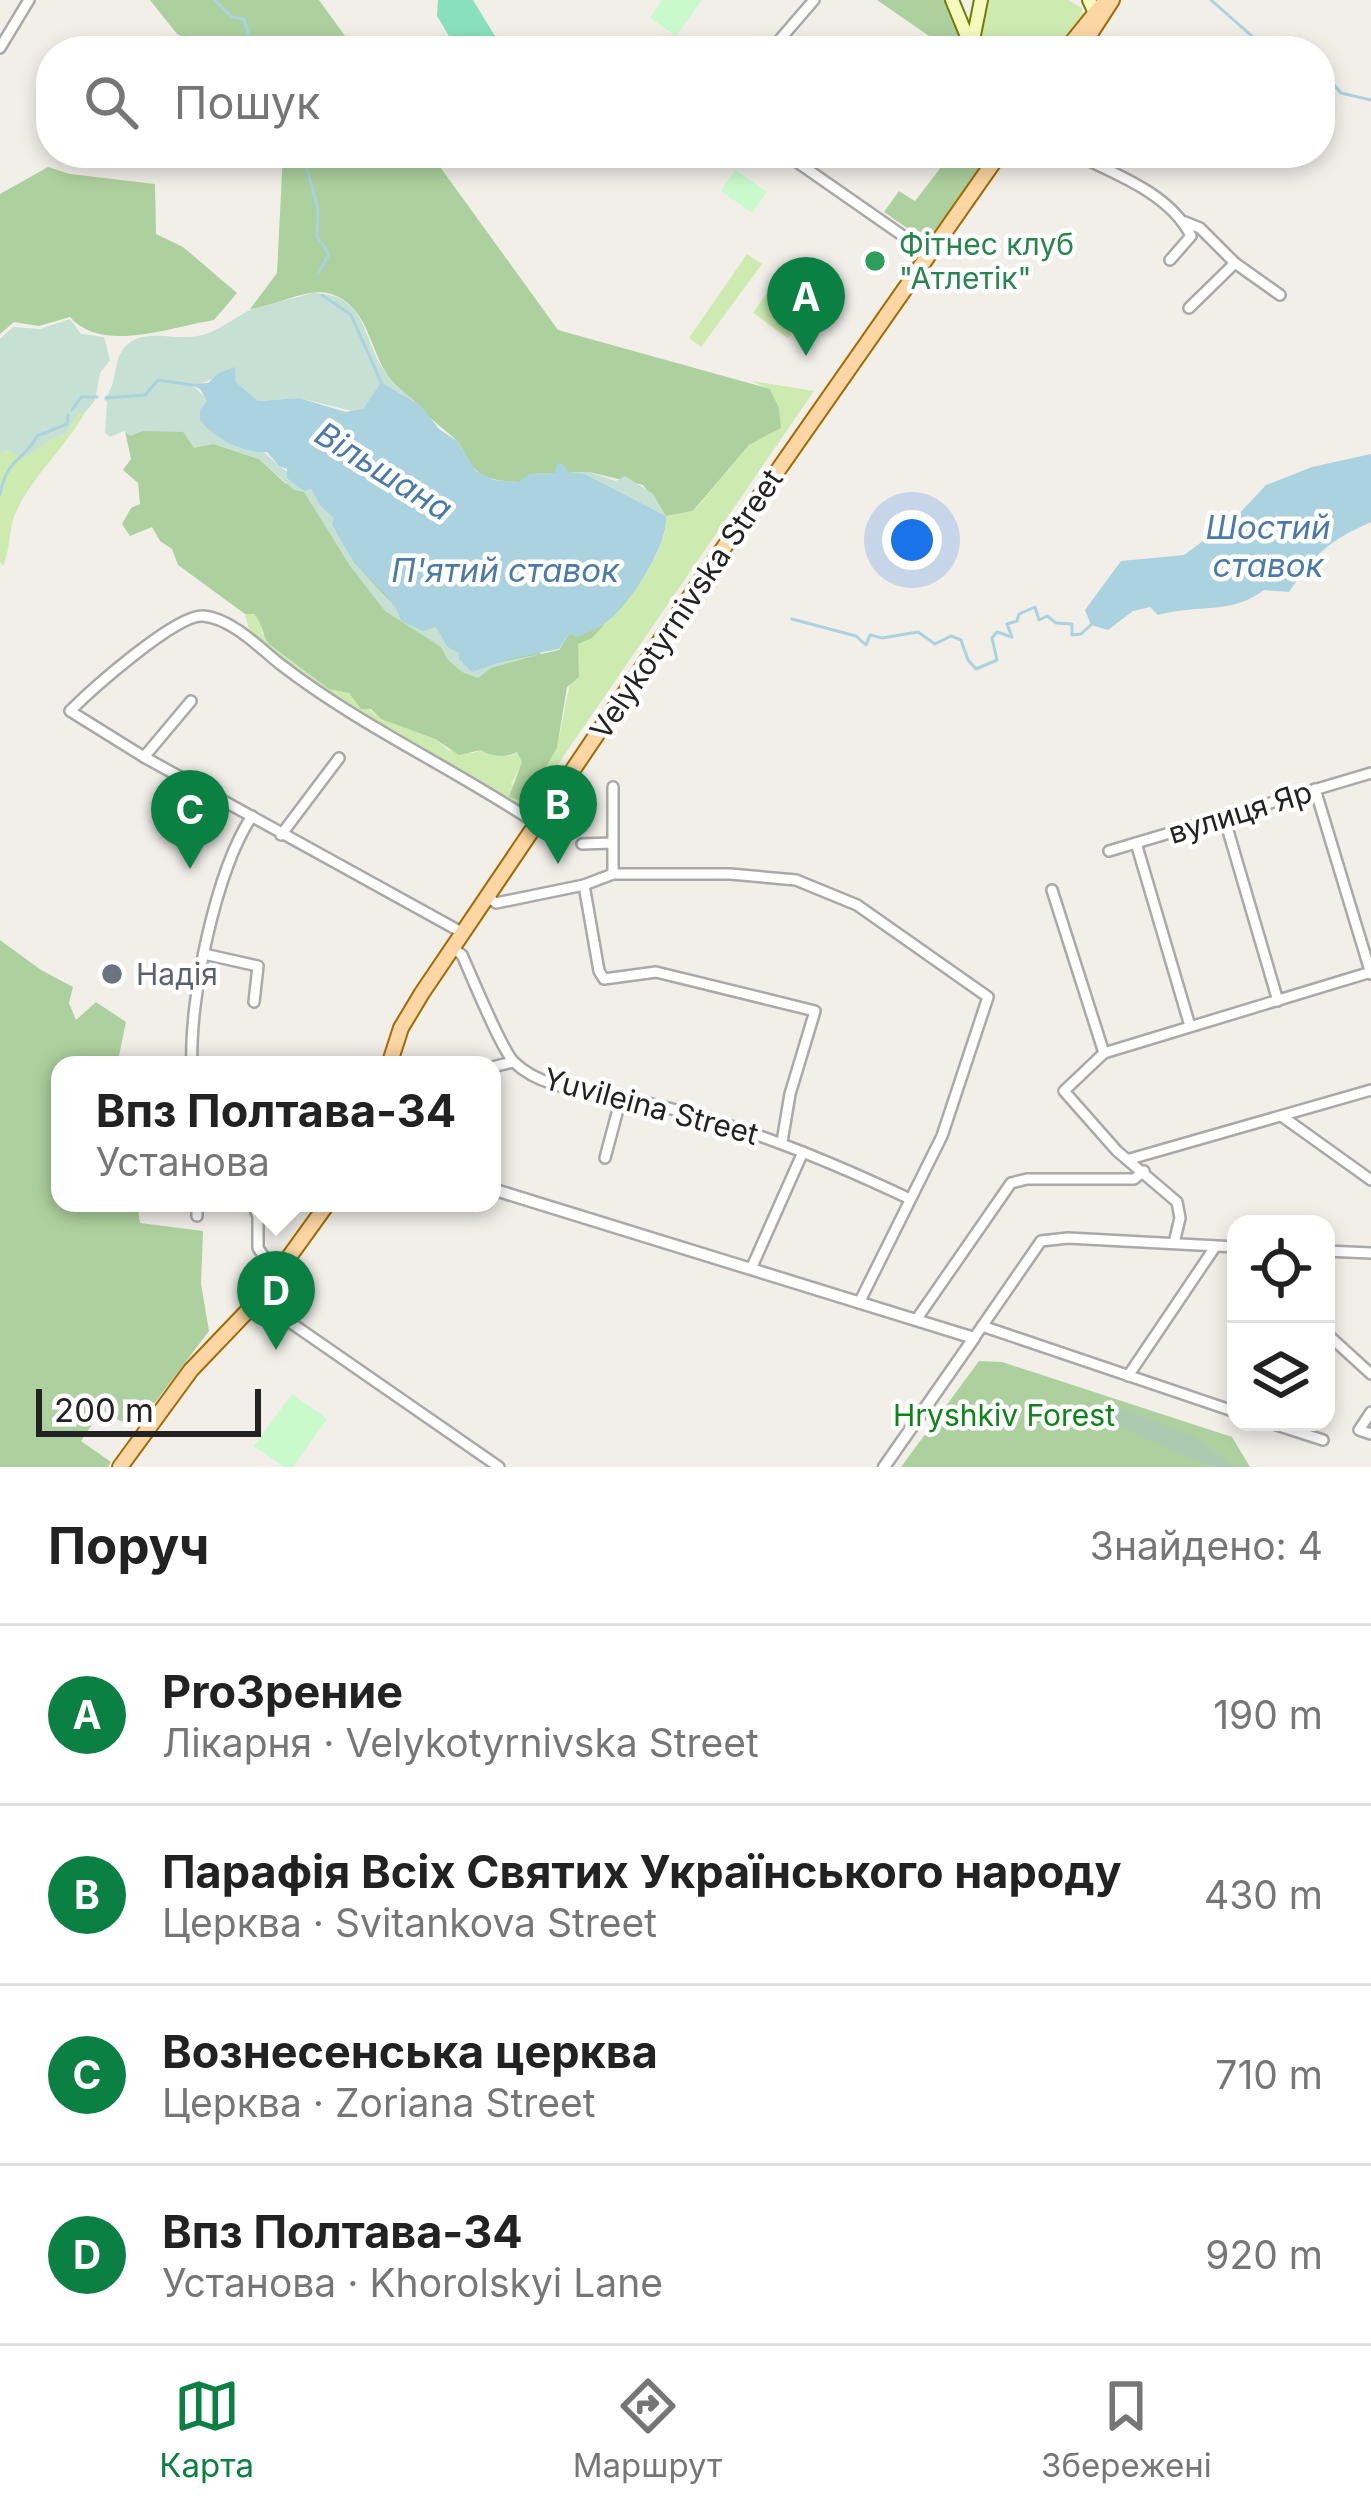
<!DOCTYPE html>
<html lang="uk">
<meta charset="utf-8">
<style>
body{margin:0;font-family:Inter,sans-serif;background:#f6f6f6;color:#222}
.controls{position:absolute;right:36px;bottom:36px;display:grid;overflow:hidden;border-radius:24px;box-shadow:0 6px 18px #0003}
.controls button{width:108px;height:108px;display:grid;place-items:center;padding:0;border:0;border-bottom:3px solid #e0e0e0;background:#fff;color:#222;font:60px sans-serif}
.scale{position:absolute;left:36px;bottom:30px;width:225px;box-sizing:border-box;padding-left:12px;border:6px solid #222;border-top:0;font-size:33px;line-height:42px;white-space:nowrap;color:#222;-webkit-text-stroke:9px #fff;paint-order:stroke}
.you{position:absolute;left:912px;top:540px;width:42px;height:42px;margin:-30px;border:9px solid #fff;border-radius:50%;background:#1a73e8;box-shadow:0 0 0 18px #1a73e833}
.badge{display:grid;place-items:center;width:78px;height:78px;border-radius:50%;background:#0b8043;color:#fff;font-size:39px;font-weight:700}
.pin{position:absolute;translate:-50% -99px;filter:drop-shadow(0 3px 6px #0008)}
.pin::after{content:'';position:absolute;top:63px;width:42px;height:36px;background:inherit;clip-path:polygon(0 0,100% 0,50% 100%)}
.popup{position:absolute;left:51px;top:1056px;width:450px;height:156px;box-sizing:border-box;display:grid;place-content:center;border-radius:24px;background:#fff;filter:drop-shadow(0 3px 9px #0005);font-size:39px;white-space:nowrap;color:#767676}
.popup b{font-size:45px;color:#222}
.popup::after{content:'';position:absolute;left:50%;top:100%;margin-left:-24px;border:24px solid transparent;border-top-color:#fff}
.list{margin:0;padding:0;list-style:none}
h2{display:flex;justify-content:space-between;align-items:center;height:156px;margin:0;padding:0 48px;font-size:51px}
h2 small{font-size:39px;font-weight:400;color:#767676}
.list li{display:grid;grid-template-columns:78px 1fr auto;gap:36px;align-items:center;box-sizing:border-box;height:180px;padding:0 48px;border-top:3px solid #e0e0e0}
.list b{display:block;font-size:45px;white-space:nowrap}
.list p{margin:0;font-size:39px;white-space:nowrap;color:#767676}
.list em{font-size:39px;font-style:normal;color:#767676}
.icon{flex:none;width:66px;height:66px;fill:none;stroke:currentColor;stroke-width:2;stroke-linecap:round;stroke-linejoin:round}
.map{position:relative;flex:none;width:1371px;height:1467px;overflow:hidden}
.search{position:absolute;background:#fff;box-shadow:0 6px 18px #0003;left:36px;right:36px;top:36px;height:132px;display:flex;align-items:center;gap:30px;box-sizing:border-box;padding:0 42px;border-radius:48px;color:#767676;font-size:45px}
.sheet{height:876px;background:#fff}
nav{display:flex;justify-content:space-around;align-items:center;box-sizing:border-box;height:168px;border-top:3px solid #e0e0e0;background:#fff;font-size:33px;color:#767676}
nav a{display:grid;justify-items:center;gap:6px}
nav .on{color:#0b8043}
.map>svg:first-child{display:block}
.grass{fill:#cdebb0}
.forest{fill:#add19e}
.wetland{fill:#c6e0d4}
.cemetery{fill:#aacbaf}
.park{fill:#c8facc}
.pitch{fill:#88e0be}
.water{fill:#aad3df}
.lines{fill:none;stroke-linecap:round;stroke-linejoin:round}
.stream{stroke:#aad3df;stroke-width:3}
.minor-casing{stroke:#a9a9a9;stroke-width:14}
.tertiary-casing{stroke:#a9a9a9;stroke-width:15}
.secondary-casing{stroke:#707d05;stroke-width:16}
.primary-casing{stroke:#a06b00;stroke-width:18}
.minor{stroke:#fff;stroke-width:9}
.tertiary{stroke:#fff;stroke-width:10}
.secondary{stroke:#f7fabf;stroke-width:12}
.primary{stroke:#fcd6a4;stroke-width:14}
.leisure-dot{fill:#2e9e5b;stroke:#fff;stroke-width:4.5}
.worship-dot{fill:#6b7280;stroke:#fff;stroke-width:4.5}
.labels{text-anchor:middle;dominant-baseline:central;stroke-width:9;stroke-linejoin:round;paint-order:stroke}
.leisure-label{font-size:30px;fill:#27864d;stroke:#fff;text-anchor:start}
.street-label{font-size:30px;fill:#222;stroke:#fff}
.worship-label{font-size:30px;fill:#5b616d;stroke:#fff;text-anchor:start}
.park-label{font-size:30px;fill:#0c8416;stroke:#fff}
.water-label{font-size:33px;font-style:italic;fill:#4a7aab;stroke:#fff}
</style>
<div class="map">
<svg width="1371" height="1467" viewBox="0 0 1371 1467">
<rect width="100%" height="100%" fill="#f2efe9"/>
<g class="grass">
<polygon points="988,0 1068,0 1082,8 1083,14 1053,51 987,51 980,36"/>
<polygon points="747,254 762,264 701,347 689,338"/>
<polygon points="771,287 806,312 788,338 753,313"/>
<path d="M752,381L814,391L526,811L350,711L252,641L245,614L254,613L261,622L262,634L349,693L381,719L435,739L448,750L473,753L481,750L510,756L517,752L523,762L511,784L529,797L557,748L578,643C611,630 670,553 666,516L694,511L749,445L781,428L779,408L770,390Z"/>
<path d="M78,414H84C64,449 34,474 17,510C8,527 11,549 3,566L0,562V454L7,450L23,457C40,450 43,441 65,434Z"/>
</g>
<g class="forest">
<polygon points="150,0 319,0 356,51 208,51 177,34"/>
<polygon points="877,0 946,0 969,51 942,51 932,38"/>
<path d="M283,153H430L558,330L770,389L779,408L781,428L749,445L693,511L666,516L643,485L589,472L530,474L520,482C505,481 487,481 476,470C467,462 464,448 455,439C435,421 403,398 388,376C369,348 368,306 331,294C308,286 275,307 250,309L277,273Z"/>
<polygon points="952,153 991,153 933,235 920,237 884,212 899,191 915,201"/>
<path d="M48,167L70,174L155,184L156,234L183,247L237,293L214,320C170,327 102,354 70,317L39,326L14,322L0,334V194Z"/>
<path d="M153,430L183,431L205,444H214L259,459L285,483L306,491L541,654L559,650L569,634L605,624L592,638L578,644L579,677L567,687L557,748L529,796L519,800L509,797L522,762L517,752C506,758 491,757 481,750L459,755L435,739L381,719L371,709H361L349,693L329,689L269,644C261,633 263,623 254,614H245L178,565L172,549L160,541L152,527L130,536L122,524L131,508L140,504L138,483L123,470L131,459L125,431Z"/>
<polygon points="0,940 41,970 73,987 69,1003 76,1020 96,1002 126,1022 117,1065 60,1065 60,1203 137,1203 140,1223 203,1231 201,1284 209,1331 138,1425 120,1421 102,1410 81,1441 111,1462 108,1467 0,1467"/>
<polygon points="979,1361 1002,1362 1232,1437 1250,1467 901,1467"/>
</g>
<g class="wetland">
<path d="M311,293C363,293 361,328 380,364C390,382 405,393 421,406L381,382L363,409L356,412L299,398L258,401L236,382L235,369C219,374 209,383 192,385L279,466L311,488L321,506L335,518L353,561L382,593L398,609L436,626L447,646L481,666L541,654L491,668L478,678L462,672L448,660L441,647L385,611L350,566L304,492L294,490L259,459L214,444L194,448L183,432L143,431L130,436L124,431L110,437L105,433L107,402L104,399C118,385 112,363 124,348C140,329 167,338 187,337C212,337 227,322 248,311C260,305 295,299 311,293Z"/>
<path d="M70,319L81,334L104,337L110,360L100,373L95,400L84,414H78L65,434C43,441 41,450 23,458L7,450L0,454V339L13,327L40,329Z"/>
<polygon points="567,472 589,472 616,481 625,476 653,494 666,516 585,474"/>
</g>
<polygon class="cemetery" points="1120,1408 1194,1436 1234,1467 1209,1467 1108,1421"/>
<g class="park">
<polygon points="662,0 702,0 676,36 650,18"/>
<polygon points="735,170 767,192 752,213 721,191"/>
<polygon points="292,1394 327,1419 293,1467 284,1467 254,1446"/>
</g>
<polygon class="pitch" points="438,0 473,0 504,51 458,51 437,16"/>
<g class="water">
<path d="M235,367L236,382L258,401L299,398L346,412L363,409L381,382L421,406L439,429L457,441L476,471L494,480L519,482L530,474L555,473L557,463L564,465L568,472L585,474L666,516C669,545 628,608 604,624C596,630 585,633 577,637L569,634L559,649L509,659L472,672L459,659V653L447,646L436,627L423,631L401,621C396,600 373,583 358,566C348,555 340,538 332,524L334,518L321,506L311,489L304,491L287,478V469L279,466L267,452C243,453 215,439 200,420V410L207,401L200,389L189,384L208,383L219,373Z"/>
<path d="M1371,454V522C1326,542 1317,553 1289,592L1264,590C1231,615 1198,604 1158,615L1150,607L1133,611L1108,630L1091,625L1085,610L1121,561L1184,555L1237,516L1266,485L1312,467Z"/>
</g>
<g class="lines">
<g class="stream">
<polyline points="215,0 232,17 244,19 254,51"/>
<polyline points="1211,0 1262,45 1271,50 1285,47 1294,51"/>
<polyline points="1320,69 1341,93 1371,100"/>
<polyline points="303,153 318,210 317,237 329,254 318,274"/>
<polyline points="322,295 351,315 381,382"/>
<polyline points="106,398 145,395 158,380 192,385"/>
<polyline points="72,410 81,397 97,397"/>
<path d="M0,494C8,455 25,461 37,436L67,424L68,415"/>
<polyline points="792,619 856,636 866,645 870,635 882,638 918,632 935,644 951,636 961,640 968,660 976,669 997,660 992,638 997,632 1012,637 1007,624 1017,621 1019,614 1035,607 1039,620 1047,616 1056,623 1072,624 1072,635 1081,634 1093,623"/>
</g>
<defs>
<g id="minor">
<polyline points="0,48 29,0"/>
<polyline points="770,51 814,0"/>
<polyline points="784,153 929,254"/>
<path d="M1072,153C1113,173 1170,193 1191,236L1170,260"/>
<polyline points="1185,222 1200,228 1235,263 1280,295"/>
<polyline points="1189,308 1235,263"/>
<path d="M191,701L144,757L70,711C91,690 176,614 203,616C231,618 260,648 280,664C360,726 453,768 537,824"/>
<polyline points="144,757 463,933"/>
<polyline points="613,787 613,874"/>
<polyline points="1315,789 1371,974"/>
<polyline points="1224,817 1278,1001"/>
<polyline points="281,835 339,758"/>
<polyline points="1136,843 1190,1026"/>
<polyline points="582,844 612,843"/>
<polyline points="1109,851 1371,773"/>
<polyline points="584,885 599,971 604,979 656,972 815,1011 790,1094 782,1142"/>
<polyline points="1052,890 1104,1053"/>
<polyline points="488,897 496,903 584,885 613,874 730,874 796,880 857,905 988,997 942,1136 859,1303"/>
<path d="M453,948L462,955C472,977 501,1049 514,1062C538,1086 577,1090 608,1095C714,1114 813,1153 910,1199"/>
<polyline points="204,954 258,966 254,1002"/>
<path d="M192,1065C189,999 216,870 252,816"/>
<polyline points="492,1067 513,1062"/>
<polyline points="1283,1117 1371,1180"/>
<polyline points="605,1158 621,1098"/>
<polyline points="1130,1159 1371,1090"/>
<polyline points="252,1203 258,1216 258,1248 277,1276"/>
<polyline points="197,1216 197,1203"/>
<polyline points="1174,1243 1180,1218 1177,1202 1117,1151 1064,1091 1104,1053 1371,972"/>
<polyline points="1326,1251 1371,1253"/>
<polyline points="751,1269 803,1152"/>
<polyline points="258,1300 499,1467"/>
<polyline points="916,1320 1011,1183 1027,1179 1134,1179 1144,1171"/>
<polyline points="982,1326 1236,1412"/>
<polyline points="1326,1333 1371,1374"/>
<polyline points="974,1338 1041,1241 1068,1238 1236,1247"/>
<polyline points="1128,1376 1215,1247"/>
<polyline points="1371,1412 1359,1430 1371,1434"/>
<polyline points="1267,1422 1323,1440"/>
</g>
<polyline id="tertiary" points="492,1189 974,1338 884,1467"/>
<g id="secondary">
<polyline points="952,0 973,51"/>
<polyline points="1089,0 1094,11"/>
<polyline points="973,40 981,0"/>
</g>
<g id="primary">
<polyline points="1065,51 1106,0"/>
<polyline points="1079,51 1112,0"/>
<polyline points="389,1065 401,1028 422,993 704,576 1000,153"/>
<polyline points="120,1467 191,1370 258,1300 328,1203"/>
</g>
</defs>
<use href="#minor" class="minor-casing"/>
<use href="#tertiary" class="tertiary-casing"/>
<use href="#secondary" class="secondary-casing"/>
<use href="#primary" class="primary-casing"/>
<use href="#minor" class="minor"/>
<use href="#tertiary" class="tertiary"/>
<use href="#secondary" class="secondary"/>
<use href="#primary" class="primary"/>
</g>
<circle class="leisure-dot" cx="875" cy="261" r="12"/>
<circle class="worship-dot" cx="112" cy="974" r="12"/>
<g class="labels">
<g class="leisure-label">
<text x="899" y="244">Фітнес клуб<tspan x="899" dy="34">"Атлетік"</tspan></text>
</g>
<g class="street-label">
<text transform="translate(686 604) rotate(-56)">Velykotyrnivska Street</text>
<text transform="translate(1240 812) rotate(-17)">вулиця Яр</text>
<text transform="translate(651 1106) rotate(15)">Yuvileina Street</text>
</g>
<g class="worship-label">
<text x="136" y="974">Надія</text>
</g>
<g class="park-label">
<text x="1004" y="1415">Hryshkiv Forest</text>
</g>
<g class="water-label">
<text transform="translate(384 471) rotate(32)">Вільшана</text>
<text x="1268" y="527">Шостий<tspan x="1268" dy="38">ставок</tspan></text>
<text x="505" y="570">П'ятий ставок</text>
</g>
</g>
</svg>
<div class="controls">
<button><svg class="icon" aria-label="locate" viewBox="0 0 24 24"><circle cx="12" cy="12" r="6"/><path d="M12 2v4M12 18v4M2 12h4M18 12h4"/></svg></button>
<button><svg class="icon" aria-label="layers" viewBox="0 0 24 24"><path d="M12 4l9 5-9 5-9-5zM3 14l9 5 9-5"/></svg></button>
</div>
<div class="scale">200 m</div>
<div class="you"></div>
<div class="pin badge" style="left:806px;top:356px">A</div>
<div class="pin badge" style="left:558px;top:864px">B</div>
<div class="pin badge" style="left:190px;top:869px">C</div>
<div class="pin badge" style="left:276px;top:1350px">D</div>
<div class="popup"><b>Впз Полтава-34</b>Установа</div>
<div class="search"><svg class="icon" aria-label="search" viewBox="0 0 24 24"><circle cx="10" cy="10" r="6"/><path d="M15 15l6 6"/></svg>Пошук</div>
</div>
<section class="sheet">
<h2>Поруч<small>Знайдено: 4</small></h2>
<ul class="list">
<li><span class="badge">A</span><div><b>ProЗрение</b><p>Лікарня · Velykotyrnivska Street</p></div><em>190 m</em></li>
<li><span class="badge">B</span><div><b>Парафія Всіх Святих Українського народу</b><p>Церква · Svitankova Street</p></div><em>430 m</em></li>
<li><span class="badge">C</span><div><b>Вознесенська церква</b><p>Церква · Zoriana Street</p></div><em>710 m</em></li>
<li><span class="badge">D</span><div><b>Впз Полтава-34</b><p>Установа · Khorolskyi Lane</p></div><em>920 m</em></li>
</ul>
</section>
<nav>
<a class="on"><svg class="icon" aria-label="map" viewBox="0 0 24 24"><path d="M3 6l6-2 6 2 6-2v14l-6 2-6-2-6 2zM9 4v14M15 6v14"/></svg>Карта</a>
<a><svg class="icon" aria-label="directions" viewBox="0 0 24 24"><path d="M12 3l9 9-9 9-9-9zM9 14v-3h6M13 9l2 2-2 2"/></svg>Маршрут</a>
<a><svg class="icon" aria-label="saved" viewBox="0 0 24 24"><path d="M7 4h10v16l-5-4-5 4z"/></svg>Збережені</a>
</nav>
